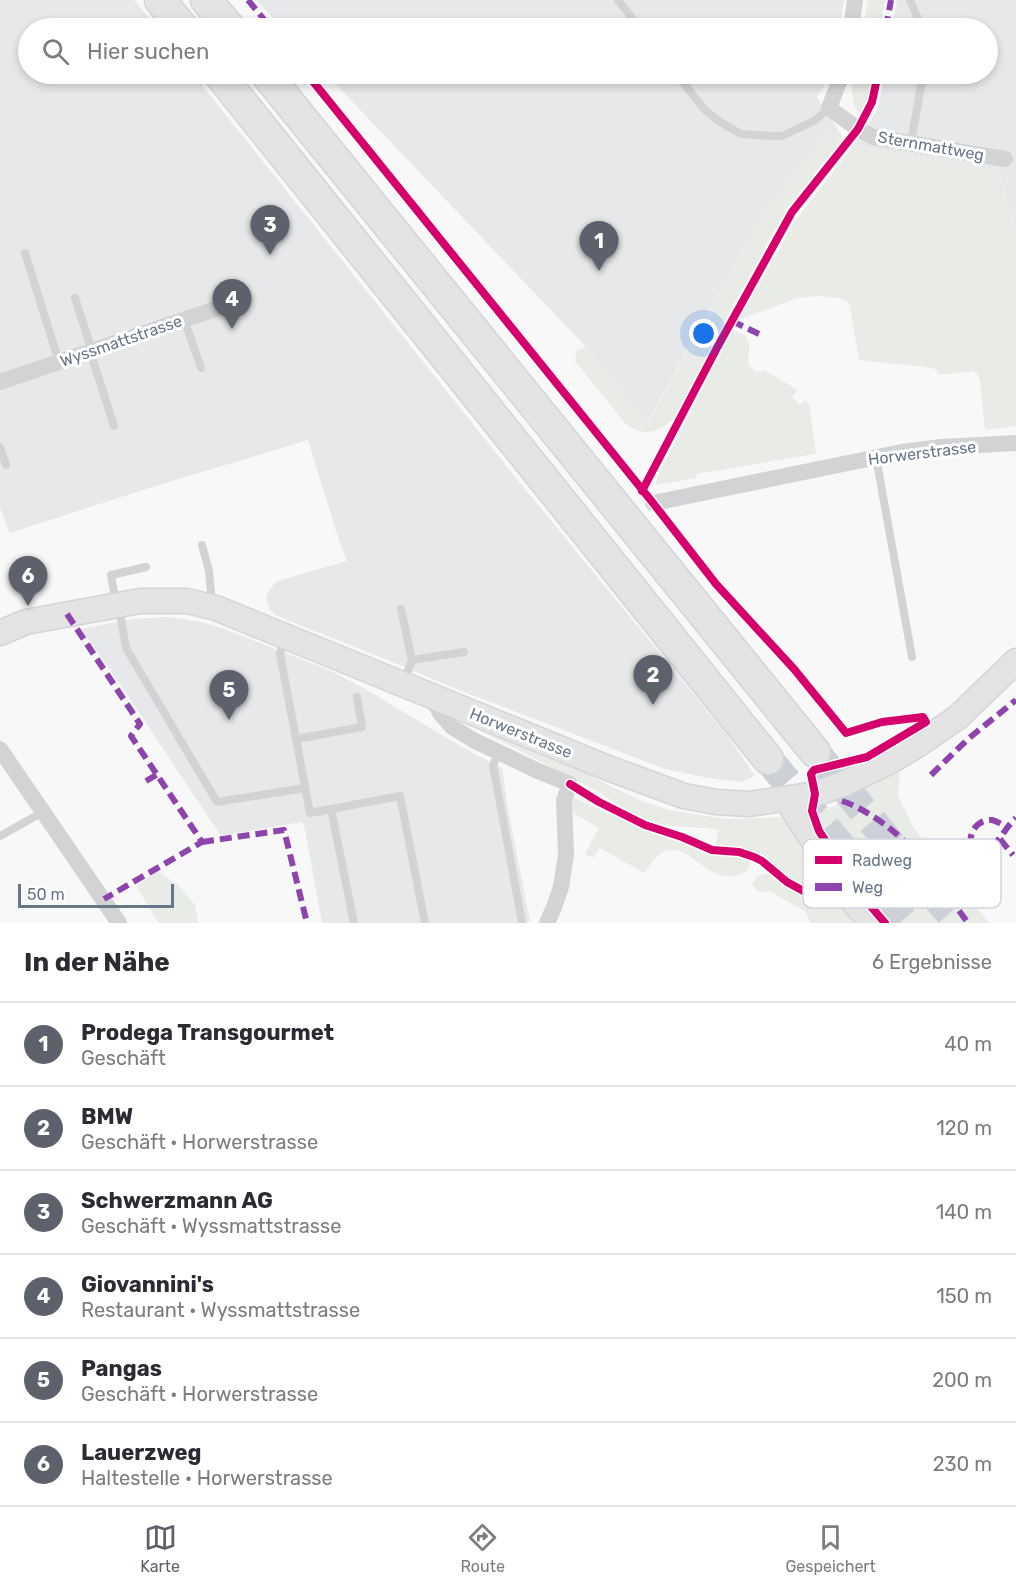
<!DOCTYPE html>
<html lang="de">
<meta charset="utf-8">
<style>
body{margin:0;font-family:Rubik,sans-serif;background:#f2f2f3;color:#2b2b33}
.scale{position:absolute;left:18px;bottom:15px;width:156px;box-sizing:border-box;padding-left:6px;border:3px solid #677689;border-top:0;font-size:16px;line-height:21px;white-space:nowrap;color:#677689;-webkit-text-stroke:4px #fff;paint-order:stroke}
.you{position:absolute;left:704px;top:334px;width:21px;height:21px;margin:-15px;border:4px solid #fff;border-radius:50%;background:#1a73e8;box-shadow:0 0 0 9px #1a73e833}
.badge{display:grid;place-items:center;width:39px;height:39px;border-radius:50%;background:#5d616b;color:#fff;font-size:20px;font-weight:700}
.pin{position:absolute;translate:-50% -50px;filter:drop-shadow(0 2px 3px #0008)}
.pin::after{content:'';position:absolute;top:32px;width:21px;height:18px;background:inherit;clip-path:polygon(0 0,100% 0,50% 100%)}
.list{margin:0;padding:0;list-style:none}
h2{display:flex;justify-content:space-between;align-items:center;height:78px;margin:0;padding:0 24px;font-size:26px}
h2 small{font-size:20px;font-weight:400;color:#7c7c81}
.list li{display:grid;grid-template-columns:39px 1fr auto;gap:18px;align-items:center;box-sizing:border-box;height:84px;padding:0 24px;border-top:2px solid #e1e1e2}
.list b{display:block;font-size:22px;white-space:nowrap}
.list p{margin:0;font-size:20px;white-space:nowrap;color:#7c7c81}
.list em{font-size:20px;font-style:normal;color:#7c7c81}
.icon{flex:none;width:33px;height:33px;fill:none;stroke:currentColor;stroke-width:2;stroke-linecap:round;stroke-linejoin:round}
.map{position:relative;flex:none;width:1016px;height:923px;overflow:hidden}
.search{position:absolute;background:#fff;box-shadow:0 3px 9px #0003;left:18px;right:18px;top:18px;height:66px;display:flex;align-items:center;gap:15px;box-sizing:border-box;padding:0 21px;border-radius:33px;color:#7c7c81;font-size:22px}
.sheet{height:582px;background:#fff}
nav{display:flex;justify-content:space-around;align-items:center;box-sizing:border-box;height:84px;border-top:2px solid #e1e1e2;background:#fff;font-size:16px;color:#7c7c81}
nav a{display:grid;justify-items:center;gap:3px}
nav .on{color:#5d616b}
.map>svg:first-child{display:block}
.built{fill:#e7e8e9}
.green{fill:#e8ebe6}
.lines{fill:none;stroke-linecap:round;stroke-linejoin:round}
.highway-tunnel{stroke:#ccd1d7;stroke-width:30;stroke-dasharray:30 15;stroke-linecap:butt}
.secondary-casing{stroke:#d3d5d7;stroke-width:27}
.highway-casing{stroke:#d3d4d6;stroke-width:33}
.lane{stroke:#d2d3d4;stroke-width:8}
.street{stroke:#d2d3d4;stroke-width:16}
.secondary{stroke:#e4e4e5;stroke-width:24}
.highway{stroke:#e4e4e5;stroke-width:30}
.quiet{stroke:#8e44ad;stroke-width:6;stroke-dasharray:12 6;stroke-linecap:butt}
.cycleway-casing{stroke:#fff;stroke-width:11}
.cycleway{stroke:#d6006c;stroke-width:8}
.labels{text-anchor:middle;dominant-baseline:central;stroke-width:6;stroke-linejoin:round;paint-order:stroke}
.street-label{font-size:16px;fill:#677689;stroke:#fff}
.key{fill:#fff;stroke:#d1d6dc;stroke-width:1.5}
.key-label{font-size:16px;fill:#677689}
</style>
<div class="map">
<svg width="1016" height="923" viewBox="0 0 1016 923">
<rect width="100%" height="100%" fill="#f8f8f8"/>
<g class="built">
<polygon points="0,0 134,0 157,28 28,28 28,74 193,74 520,483 727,735 755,776 742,782 708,778 665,769 459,690 390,661 277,616 270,610 266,599 267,594 274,584 278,581 347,561 338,537 308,440 149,488 10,533 0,508"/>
<polygon points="256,0 844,0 840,28 283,28"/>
<polygon points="897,0 1016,0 1016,230 999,171 854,145 876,112 879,102 884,74 988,74 988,28 892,28"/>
<polygon points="326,74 829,74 823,88 817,97 842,136 834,133 767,206 647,423 586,347"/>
<polygon points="170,617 201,622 222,628 331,671 360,686 469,751 502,768 507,804 530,921 523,923 322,923 304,825 301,822 221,836 122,687 81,629 132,619"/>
</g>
<g class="green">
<polygon points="868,0 885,0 880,28 863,28"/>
<path d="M854,74H872L867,101L861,113L858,112C850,101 852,87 854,74Z"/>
<path d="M827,133H834L842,136V140L787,208L733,306L675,417C659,434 642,438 624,422L575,361L577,350L586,347L648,423L767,206Z"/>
<polygon points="854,145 999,171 1016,230 1016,426 985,430 980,381 978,375 973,371 939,375 937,371 933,368 859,360 849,302 839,298 818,296 797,298 739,320 795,221"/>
<path d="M733,330L745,335C746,338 748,341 749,344C752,358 741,359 756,372L764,370L798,390L792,397L800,405L805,400L809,404L816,453L815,454L697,474L696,478L656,485L658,475Z"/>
<path d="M462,721L569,762L602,782L642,801L669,810L725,819L786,817L839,892L829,898H823L795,883L757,853L742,849L716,845L718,830C697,825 675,829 654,823C631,817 614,800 593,789C550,766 506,744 462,721Z"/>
<polygon points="900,772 898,795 912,825 959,889 990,923 891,923 844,864 829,840 818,815 820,812 841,803 845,797"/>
<path d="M575,798L645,830L668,836L707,855L730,854L747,857L750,860C750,867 748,872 741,874C708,885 696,850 672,850C659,850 651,864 644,873L600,848L593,858L585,854L599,828L575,814L570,808V803Z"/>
<polygon points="158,871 178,885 195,905 198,923 159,923 136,886"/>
<path d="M770,873C784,883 805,902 821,905C828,906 835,905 842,904L865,923H811L805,911L769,891L764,892L757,891L752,884C756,876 762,874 770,873Z"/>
</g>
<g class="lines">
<g class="highway-tunnel">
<polyline points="815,752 919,878 959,923"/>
<polyline points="768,759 905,923"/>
</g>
<defs>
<g id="secondary">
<polyline points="0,633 26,622 140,601 187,601 216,608 608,768 684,796 716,802 749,804 815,794 843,784 889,762 916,746 958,717 1016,661"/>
<polyline points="786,799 851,899 872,923"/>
</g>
<g id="highway">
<polyline points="160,0 183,28"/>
<polyline points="206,0 230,28"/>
<polyline points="219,74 768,759"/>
<polyline points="266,74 815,752"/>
</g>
</defs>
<use href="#secondary" class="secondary-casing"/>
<use href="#highway" class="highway-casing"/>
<g class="lane">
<polyline points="618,0 640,28"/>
<polyline points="910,0 922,28"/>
<polyline points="676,74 705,110 720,122 741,134 772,136 782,136 814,121 829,108"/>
<polyline points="911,143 923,74"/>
<polyline points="25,253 59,362"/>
<polyline points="75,298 92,351"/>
<polyline points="184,319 201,368"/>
<polyline points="90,351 114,426"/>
<polyline points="0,447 6,465"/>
<polyline points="876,457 912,657"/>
<polyline points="202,545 209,571 212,603"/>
<polyline points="116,604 111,575 146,567"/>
<polyline points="119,608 126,648 217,802 305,788"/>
<polyline points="401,609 412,660 404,681"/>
<polyline points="285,637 280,654 310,813 400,796 425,923"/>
<polyline points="412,660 464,652"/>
<polyline points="296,739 362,727 357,697"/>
<polyline points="499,753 493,765 522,922"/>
<polyline points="331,809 354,923"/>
<polyline points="0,836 43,812"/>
</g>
<g class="street">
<polyline points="851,28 855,0"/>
<polyline points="842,74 829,108 858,129 873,137 1005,159"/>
<polyline points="0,382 242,300"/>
<polyline points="653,503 902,452 941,447 1016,443"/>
<polyline points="431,695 440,713 452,727 475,741 538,771 570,784 564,800 566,855 561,887 554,907 547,923"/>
<polyline points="0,749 119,923"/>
</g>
<use href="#secondary" class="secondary"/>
<use href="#highway" class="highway"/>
<g class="quiet">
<polyline points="248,0 271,28"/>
<polyline points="886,28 891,0"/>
<polyline points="732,321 759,334"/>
<polyline points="67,614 140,724 131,736 202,842 104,899"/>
<polyline points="931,775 968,739 1016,700"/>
<polyline points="146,781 158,774"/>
<path d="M842,801C864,808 892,828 908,845C922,859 934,877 946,893"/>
<polyline points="1000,839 1013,855"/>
<polyline points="202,842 284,830 307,923"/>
<path d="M972,846C967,834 977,819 992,820C997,821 1002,825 1006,826"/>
<path d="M960,859L972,846C1001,851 999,833 1016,818"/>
<polyline points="863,897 909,884 946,893 968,923"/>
</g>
<defs>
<g id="cycleway">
<polyline points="307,74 653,503 716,584 794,669 846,733 882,722 923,717 926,722 867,757 814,770 811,774 815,794 812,811 819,831 863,897 885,923"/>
<polyline points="642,491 718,346 792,212 858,129 872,102 878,74"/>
<polyline points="570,784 599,802 645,825 682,837 712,850 739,852 754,857 762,861 787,882 818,899 835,902 863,897"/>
</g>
</defs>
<use href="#cycleway" class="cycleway-casing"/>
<use href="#cycleway" class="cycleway"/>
</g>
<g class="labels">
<g class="street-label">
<text transform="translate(931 146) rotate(10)">Sternmattweg</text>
<text transform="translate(121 341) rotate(-19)">Wyssmattstrasse</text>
<text transform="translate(922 453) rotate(-7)">Horwerstrasse</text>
<text transform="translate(521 733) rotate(22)">Horwerstrasse</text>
</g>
</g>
<rect x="803" y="839" width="198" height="69" rx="9" class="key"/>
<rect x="815" y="856" width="27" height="8" fill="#d6006c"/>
<rect x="815" y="883" width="27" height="8" fill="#8e44ad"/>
<g class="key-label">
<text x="852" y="866">Radweg</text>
<text x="852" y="893">Weg</text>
</g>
</svg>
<div class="scale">50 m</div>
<div class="you"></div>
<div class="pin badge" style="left:599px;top:271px">1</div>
<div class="pin badge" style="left:653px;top:705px">2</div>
<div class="pin badge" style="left:270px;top:255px">3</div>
<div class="pin badge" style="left:232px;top:329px">4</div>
<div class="pin badge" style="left:229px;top:720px">5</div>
<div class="pin badge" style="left:28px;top:606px">6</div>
<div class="search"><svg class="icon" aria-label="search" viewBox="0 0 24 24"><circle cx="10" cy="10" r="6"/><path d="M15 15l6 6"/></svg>Hier suchen</div>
</div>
<section class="sheet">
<h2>In der Nähe<small>6 Ergebnisse</small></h2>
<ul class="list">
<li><span class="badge">1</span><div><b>Prodega Transgourmet</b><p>Geschäft</p></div><em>40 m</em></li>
<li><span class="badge">2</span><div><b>BMW</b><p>Geschäft · Horwerstrasse</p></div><em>120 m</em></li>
<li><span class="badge">3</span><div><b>Schwerzmann AG</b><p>Geschäft · Wyssmattstrasse</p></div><em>140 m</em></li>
<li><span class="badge">4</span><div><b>Giovannini's</b><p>Restaurant · Wyssmattstrasse</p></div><em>150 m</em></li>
<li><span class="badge">5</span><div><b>Pangas</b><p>Geschäft · Horwerstrasse</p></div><em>200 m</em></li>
<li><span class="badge">6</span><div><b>Lauerzweg</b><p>Haltestelle · Horwerstrasse</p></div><em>230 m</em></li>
</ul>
</section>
<nav>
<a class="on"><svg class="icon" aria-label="map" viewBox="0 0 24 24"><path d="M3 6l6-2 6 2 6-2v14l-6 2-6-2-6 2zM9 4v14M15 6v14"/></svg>Karte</a>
<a><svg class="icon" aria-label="directions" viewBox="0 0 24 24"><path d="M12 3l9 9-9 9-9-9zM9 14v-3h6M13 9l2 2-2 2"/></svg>Route</a>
<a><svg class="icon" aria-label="saved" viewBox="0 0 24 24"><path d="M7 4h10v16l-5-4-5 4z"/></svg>Gespeichert</a>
</nav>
